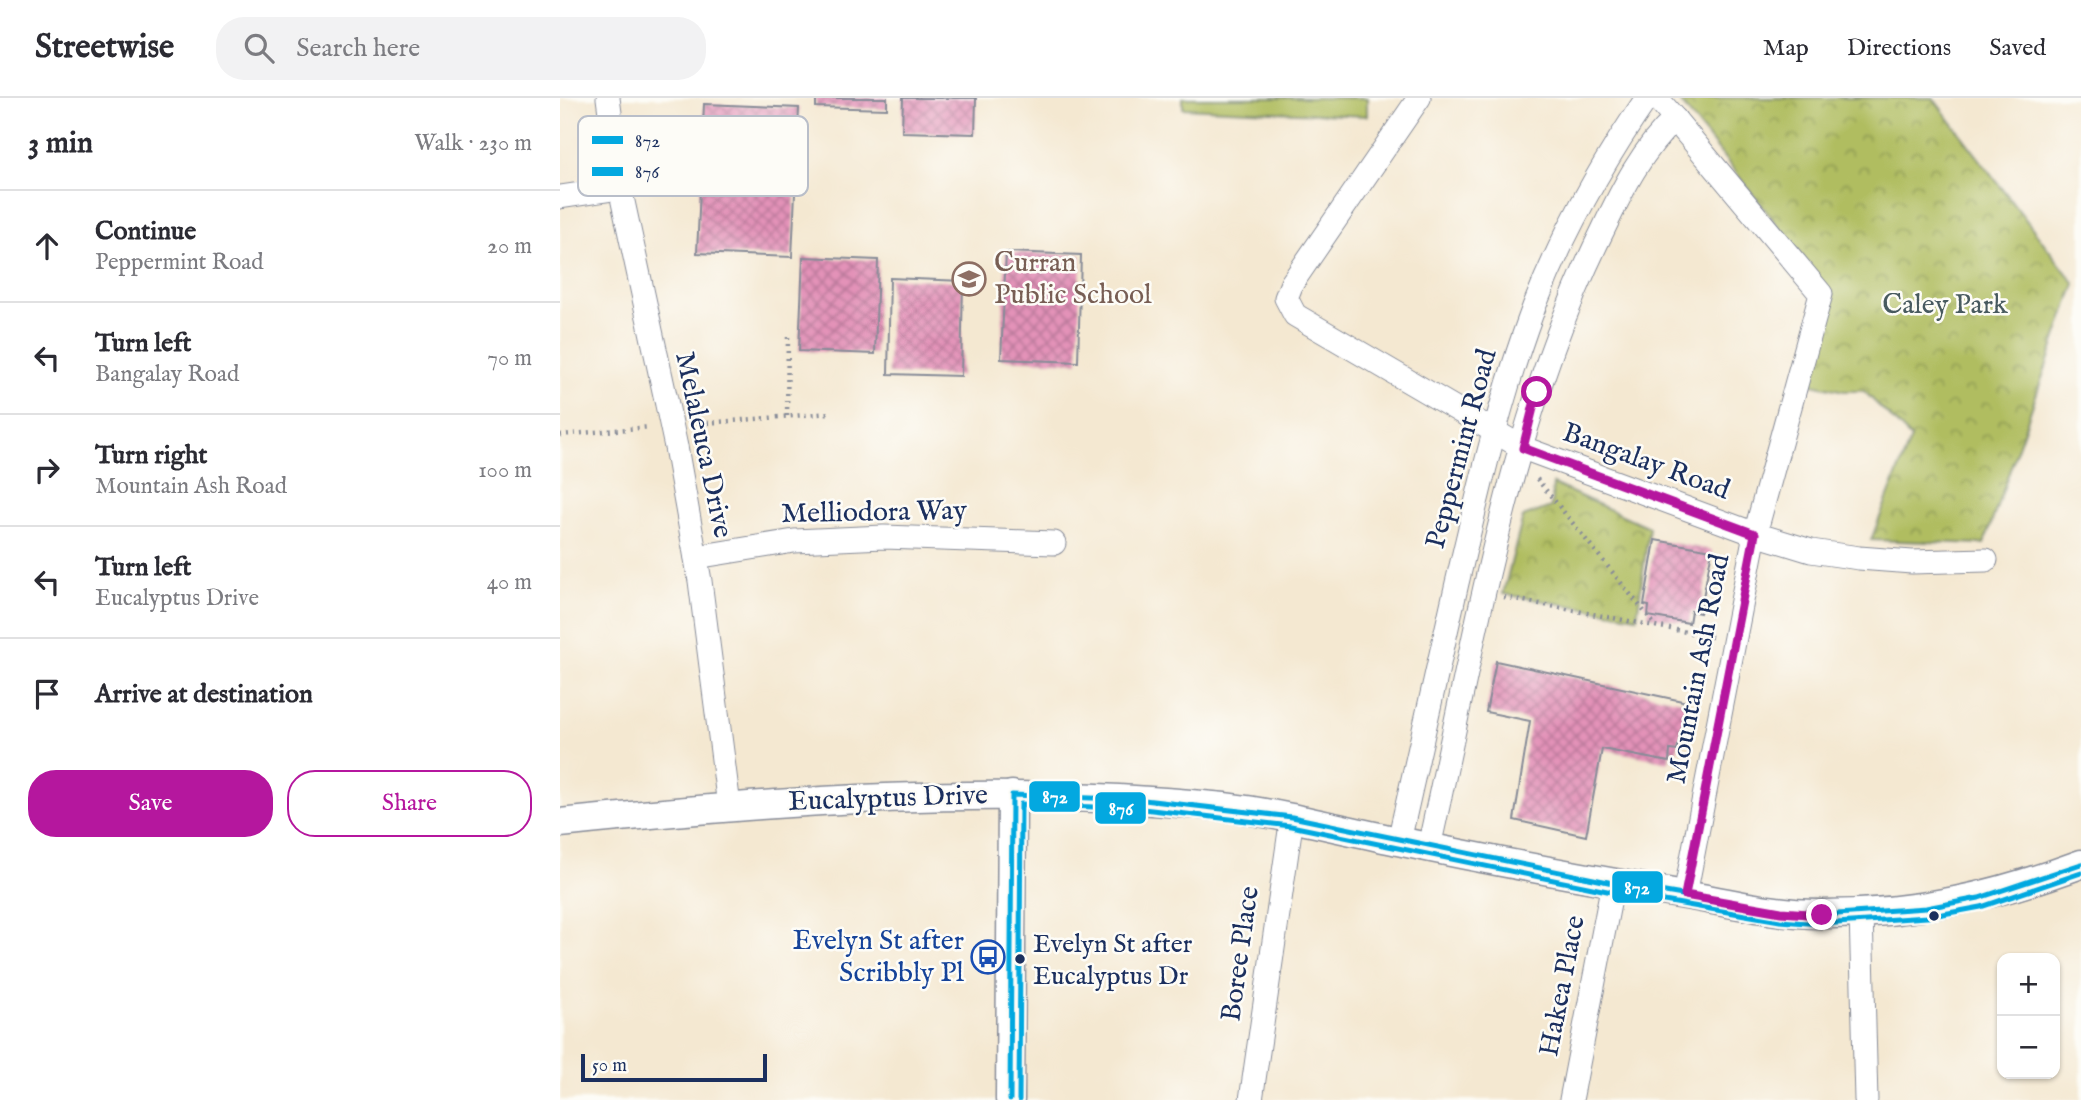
<!DOCTYPE html>
<meta charset="utf-8">
<style>
body{margin:0;font-family:"IM FELL English",serif;background:#f2f2f3;color:#2b2b33}
.controls{position:absolute;right:21px;bottom:21px;display:grid;overflow:hidden;border-radius:14px;box-shadow:0 2px 5px #0004}
.controls button{width:63px;height:63px;display:grid;place-items:center;padding:0;border:0;border-bottom:2px solid #e1e1e2;background:#fff;color:#2b2b33;font:35px sans-serif}
.scale{position:absolute;left:21px;bottom:18px;width:186px;box-sizing:border-box;padding-left:7px;border:4px solid #1b2f5e;border-top:0;font-size:19px;line-height:24px;white-space:nowrap;color:#1b2f5e;-webkit-text-stroke:5px #fdfcf7;paint-order:stroke}
.stop{position:absolute;width:21px;height:21px;margin:-16px;border:5px solid #b5179e;border-radius:50%;background:#fff}
.stop.end{background:#b5179e;border-color:#fff;box-shadow:0 2px 7px #0008}
.list{margin:0;padding:0;list-style:none}
h2{display:flex;justify-content:space-between;align-items:center;height:91px;margin:0;padding:0 28px;font-size:30px}
h2 small{font-size:23px;font-weight:400;color:#7c7c81}
.list li{display:grid;grid-template-columns:46px 1fr auto;gap:21px;align-items:center;box-sizing:border-box;height:112px;padding:0 28px;border-top:2px solid #e1e1e2}
.list b{display:block;font-size:26px;white-space:nowrap}
.list p{margin:0;font-size:23px;white-space:nowrap;color:#7c7c81}
.list em{font-size:23px;font-style:normal;color:#7c7c81}
.actions{display:flex;gap:14px;padding:21px 28px}
.actions a{flex:1;padding:16px 0;border:2px solid #b5179e;border-radius:28px;text-align:center;font-size:24px;color:#b5179e}
.actions .main{background:#b5179e;color:#fff}
.icon{flex:none;width:38px;height:38px;fill:none;stroke:currentColor;stroke-width:2;stroke-linecap:round;stroke-linejoin:round}
.map{position:relative;flex:none;width:1521px;height:1002px;overflow:hidden}
header{display:flex;align-items:center;gap:42px;box-sizing:border-box;height:98px;padding:0 35px;background:#fff;border-bottom:2px solid #e1e1e2}
header strong{font-size:33px}
nav{display:flex;gap:38px;margin-inline-start:auto;font-size:24px}
.search{width:490px;height:63px;background:#f2f2f3;display:flex;align-items:center;gap:18px;box-sizing:border-box;padding:0 24px;border-radius:28px;color:#7c7c81;font-size:26px}
main{display:flex}
aside{flex:1;background:#fff}
.map>svg:first-child{display:block}
.park{fill:url(#park-crowns);stroke:#66765f;stroke-width:2}
.pitch{fill:#b0bd60;stroke:#66765f;stroke-width:2}
.building{fill:url(#building-cross-hatch)}
.lines{fill:none;stroke-linecap:round;stroke-linejoin:round}
.minor-casing{stroke:#888c98;stroke-width:25}
.tertiary-casing{stroke:#888c98;stroke-width:31}
.path{stroke:#888c98;stroke-width:4.5;stroke-dasharray:2 5;stroke-linecap:butt}
.minor{stroke:#fff;stroke-width:23}
.tertiary{stroke:#fff;stroke-width:28}
.minor-bridge-casing{stroke:#888c98;stroke-width:25;stroke-linecap:butt}
.minor-bridge{stroke:#fff;stroke-width:23}
.bus-1-casing{stroke:#fdfcf7;stroke-width:10}
.bus-2-casing{stroke:#fdfcf7;stroke-width:10}
.bus-1{stroke:#03a8e0;stroke-width:5}
.bus-2{stroke:#03a8e0;stroke-width:5}
.route{stroke:#b5179e;stroke-width:9}
.bus-dot{fill:#1b2f5e;stroke:#fdfcf7;stroke-width:2.5}
.labels{text-anchor:middle;dominant-baseline:central;stroke-width:5;stroke-linejoin:round;paint-order:stroke}
.bus-label{font-size:26px;fill:#1b2f5e;stroke:#fdfcf7;text-anchor:start}
.education-label{font-size:28px;fill:#785e54;stroke:#fdfcf7;text-anchor:start}
.park-label{font-size:28px;fill:#485a5f;stroke:#fdfcf7}
.street-label{font-size:28px;fill:#1b2f5e;stroke:#fdfcf7}
.transit-label{font-size:28px;fill:#164399;stroke:#fdfcf7;text-anchor:end}
.key{fill:#fdfcf7;stroke:#b9bec9;stroke-width:2}
.key-label{font-size:19px;fill:#1b2f5e}
.line-badge{stroke:#fdfcf7;stroke-width:2.5}
.badge-label{font-size:19px;text-anchor:middle;font-weight:bold;fill:#fff}
</style>
<header>
<strong>Streetwise</strong>
<div class="search"><svg class="icon" aria-label="search" viewBox="0 0 24 24"><circle cx="10" cy="10" r="6"/><path d="M15 15l6 6"/></svg>Search here</div>
<nav><a>Map</a><a>Directions</a><a>Saved</a></nav>
</header>
<main>
<aside>
<h2>3 min<small>Walk · 230 m</small></h2>
<ul class="list">
<li><svg class="icon" aria-label="ahead" viewBox="0 0 24 24"><path d="M12 20V5M6 11l6-6 6 6"/></svg><div><b>Continue</b><p>Peppermint Road</p></div><em>20 m</em></li>
<li><svg class="icon" aria-label="left" viewBox="0 0 24 24"><path d="M17 20v-9H6M10 6l-5 5 5 5"/></svg><div><b>Turn left</b><p>Bangalay Road</p></div><em>70 m</em></li>
<li><svg class="icon" aria-label="right" viewBox="0 0 24 24"><path d="M7 20v-9h11M14 6l5 5-5 5"/></svg><div><b>Turn right</b><p>Mountain Ash Road</p></div><em>100 m</em></li>
<li><svg class="icon" aria-label="left" viewBox="0 0 24 24"><path d="M17 20v-9H6M10 6l-5 5 5 5"/></svg><div><b>Turn left</b><p>Eucalyptus Drive</p></div><em>40 m</em></li>
<li><svg class="icon" aria-label="arrive" viewBox="0 0 24 24"><path d="M6 21V4h12l-3 4 3 4H6"/></svg><div><b>Arrive at destination</b></div></li>
</ul>
<div class="actions"><a class="main">Save</a><a>Share</a></div>
</aside>
<div class="map">
<svg width="1521" height="1002" viewBox="0 0 1521 1002">
<defs>
<pattern id="park-crowns" width="20" height="18" patternUnits="userSpaceOnUse" patternTransform="scale(1.75)"><rect width="20" height="18" fill="#b0bd60"/><path d="M2 6a3 3 0 1 1 6 0M12 15a3 3 0 1 1 6 0" fill="none" stroke="#8e9a52"/></pattern>
<pattern id="building-cross-hatch" width="8" height="8" patternUnits="userSpaceOnUse" patternTransform="scale(1.75)"><rect width="8" height="8" fill="#e392b8"/><path d="M0 0l8 8M0 8l8-8" fill="none" stroke="#b77899"/></pattern>
</defs>
<rect width="100%" height="100%" fill="#fdfcf7"/>
<filter id="ink" filterUnits="userSpaceOnUse"><feTurbulence type="fractalNoise" baseFrequency=".0143" numOctaves="2"/><feDisplacementMap in="SourceGraphic" scale="14" xChannelSelector="R" yChannelSelector="G"/><feConvolveMatrix kernelMatrix="1 2 1 2 8 2 1 2 1" color-interpolation-filters="sRGB"/></filter>
<filter id="wash" filterUnits="userSpaceOnUse"><feTurbulence type="fractalNoise" baseFrequency=".00686" numOctaves="4" result="noise"/><feDisplacementMap in="SourceGraphic" scale="28" xChannelSelector="R" yChannelSelector="G"/><feGaussianBlur stdDeviation="1.57" result="paint"/><feColorMatrix in="noise" values="0 0 0 0 0 0 0 0 0 0 0 0 0 0 0 0 0 1.4 0 .05"/><feComposite in="paint" operator="in"/></filter>
<g filter="url(#wash)">
<rect width="100%" height="100%" fill="#f4e8d1"/>
<g class="park">
<polygon points="1117,0 1373,0 1515,186 1424,446 1311,442 1351,340 1304,293 1284,293 1248,285 1270,194"/>
<polygon points="993,386 1089,429 1077,519 943,496 963,419 991,409"/>
</g>
<polygon class="pitch" points="623,0 807,0 807,18 623,10"/>
<g id="blocks">
<g class="building">
<polygon points="256,0 327,0 327,11 256,9"/>
<polygon points="343,0 416,0 415,36 342,34"/>
<polygon points="144,6 239,10 232,159 137,155"/>
<polygon points="446,154 521,157 518,264 441,261"/>
<polygon points="243,159 318,162 315,256 239,253"/>
<polygon points="330,180 403,183 401,278 328,276"/>
<polygon points="1095,442 1152,452 1140,515 1131,513 1129,525 1088,518 1089,508 1084,507"/>
<polygon points="936,563 1127,604 1117,653 1110,652 1109,664 1042,651 1026,738 954,722 970,623 926,614"/>
</g>
</g>
</g>
<g filter="url(#ink)">
<use href="#blocks" fill-opacity="0" stroke="#888c98" stroke-width="2"/>
<g class="lines">
<defs>
<g id="minor">
<polyline points="48,0 60,90 106,302"/>
<polyline points="859,0 732,185 726,200 735,217 963,350 1195,436 1251,453 1299,460 1352,464 1426,462"/>
<polyline points="1097,0 1261,196 1195,436 1125,797"/>
<polyline points="0,99 60,90"/>
<polyline points="116,349 140,483 169,708"/>
<polyline points="136,459 234,443 324,439 494,445"/>
<path d="M839,743C858,657 878,571 897,485C919,392 940,299 974,209C1003,135 1042,65 1087,0"/>
<path d="M869,749C915,544 949,321 1043,132C1062,92 1082,51 1115,21"/>
<polyline points="1301,815 1306,1002"/>
<polyline points="691,1002 732,719"/>
<polyline points="1011,1002 1053,785"/>
</g>
<g id="tertiary">
<path d="M0,725C221,702 442,686 664,709C723,716 780,731 838,743C932,763 1025,780 1119,796C1168,804 1216,817 1265,816C1357,816 1435,798 1521,766"/>
<polyline points="450,1002 452,697"/>
</g>
</defs>
<use href="#minor" class="minor-casing"/>
<use href="#tertiary" class="tertiary-casing"/>
<g class="path">
<polyline points="227,318 228,239"/>
<polyline points="133,326 270,315"/>
<polyline points="0,337 90,329"/>
<polyline points="977,381 1096,528"/>
<polyline points="944,499 1152,539"/>
</g>
<use href="#minor" class="minor"/>
<use href="#tertiary" class="tertiary"/>
<defs>
<polyline id="minor-bridge" points="106,302 116,349"/>
</defs>
<use href="#minor-bridge" class="minor-bridge-casing"/>
<use href="#minor-bridge" class="minor-bridge"/>
<defs>
<polyline id="bus-1" points="450,1002 452,697 584,702 732,719 1053,785 1221,814 1262,817 1366,810 1419,800 1521,766"/>
<polyline id="bus-2" points="459,1002 461,706 583,711 731,728 1052,794 1220,823 1261,826 1367,819 1421,809 1521,775"/>
</defs>
<use href="#bus-1" class="bus-1-casing"/>
<use href="#bus-2" class="bus-2-casing"/>
<use href="#bus-1" class="bus-1"/>
<use href="#bus-2" class="bus-2"/>
</g>
</g>
<g class="lines" filter="url(#ink)">
<polyline class="route" points="977,294 963,350 1195,436 1125,797 1221,814 1262,817"/>
</g>
<defs>
<symbol id="school-ring" viewBox="-11 -11 22 22"><circle r="9.5" fill="#fdfcf7" stroke="#8d6e63" stroke-width="1.5"/><path d="M0-5L7-2L0 1L-7-2ZM-4 1L0 2.5L4 1V4Q0 6-4 4Z" fill="#8d6e63"/></symbol>
<symbol id="bus-ring" viewBox="-11 -11 22 22"><circle r="9.5" fill="#fdfcf7" stroke="#1a4fb4" stroke-width="1.5"/><path d="M-5-6H5V4H4V6H2V4H-2V6H-4V4H-5ZM-3.5-4V0h7V-4ZM-3.5 1.2v1.5H-2V1.2ZM2 1.2v1.5H3.5V1.2Z" fill="#1a4fb4"/></symbol>
</defs>
<g fill-rule="evenodd">
<use href="#school-ring" x="390" y="162" width="38" height="38"/>
<use href="#bus-ring" x="409" y="840" width="38" height="38"/>
</g>
<g class="bus-dot">
<circle cx="1374" cy="818" r="6"/>
<circle cx="460" cy="861" r="6"/>
</g>
<g class="labels">
<g class="bus-label">
<text x="473" y="846">Evelyn St after<tspan x="473" dy="32">Eucalyptus Dr</tspan></text>
</g>
<g class="education-label">
<text x="434" y="165">Curran<tspan x="434" dy="32">Public School</tspan></text>
</g>
<g class="park-label">
<text x="1385" y="207">Caley Park</text>
</g>
<g class="street-label">
<text transform="translate(143 347) rotate(78)">Melaleuca Drive</text>
<text transform="translate(902 351) rotate(-75)">Peppermint Road</text>
<text transform="translate(1086 364) rotate(20)">Bangalay Road</text>
<text transform="translate(314 415) rotate(-1)">Melliodora Way</text>
<text transform="translate(1139 571) rotate(-79)">Mountain Ash Road</text>
<text transform="translate(328 701) rotate(-2)">Eucalyptus Drive</text>
<text transform="translate(681 856) rotate(-82)">Boree Place</text>
<text transform="translate(1003 888) rotate(-79)">Hakea Place</text>
</g>
<g class="transit-label">
<text x="404" y="843">Evelyn St after<tspan x="404" dy="32">Scribbly Pl</tspan></text>
</g>
</g>
<rect x="18" y="18" width="230" height="80" rx="10" class="key"/>
<rect x="32" y="38" width="31" height="8" fill="#03a8e0"/>
<rect x="32" y="69" width="31" height="9" fill="#03a8e0"/>
<g class="key-label">
<text x="75" y="49">872</text>
<text x="75" y="80">876</text>
</g>
<g class="line-badge">
<rect x="468" y="682" width="53" height="33" rx="7" fill="#03a8e0"/>
<rect x="534" y="693" width="53" height="34" rx="7" fill="#03a8e0"/>
<rect x="1051" y="772" width="53" height="34" rx="7" fill="#03a8e0"/>
</g>
<g class="badge-label">
<text x="495" y="705">872</text>
<text x="561" y="717">876</text>
<text x="1077" y="796">872</text>
</g>
</svg>
<div class="controls">
<button>+</button>
<button>−</button>
</div>
<div class="scale">50 m</div>
<div class="stop" style="left:977px;top:294px"></div>
<div class="stop end" style="left:1262px;top:817px"></div>
</div>
</main>
